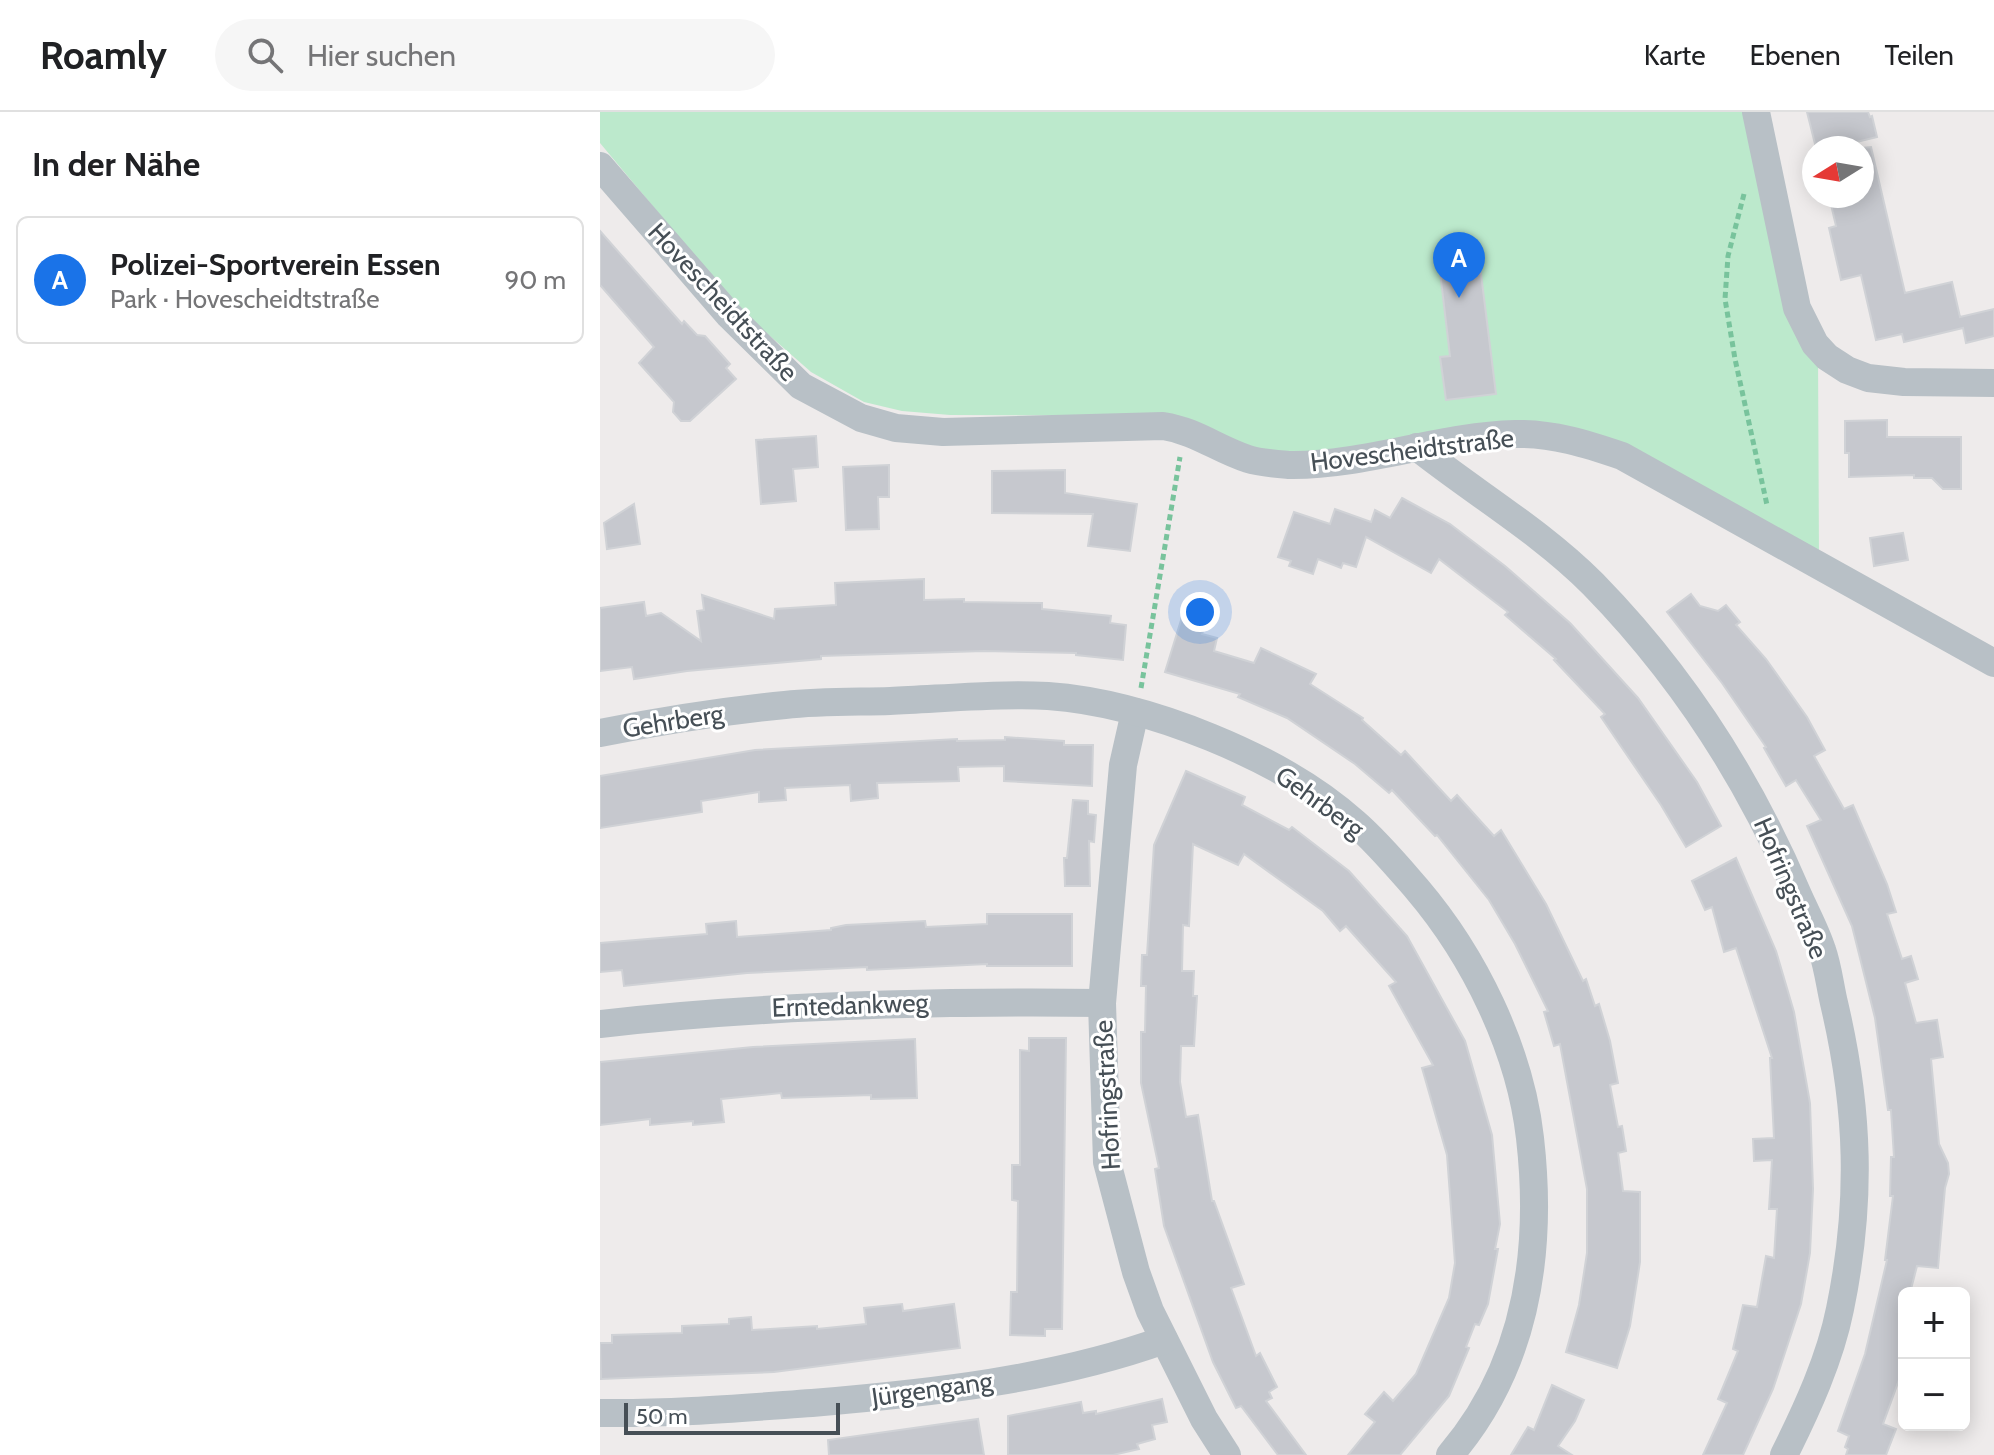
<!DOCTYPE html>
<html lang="de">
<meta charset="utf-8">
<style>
body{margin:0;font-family:Cabin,sans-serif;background:#f6f6f6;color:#202124}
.controls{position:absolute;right:24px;bottom:24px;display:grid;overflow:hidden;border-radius:12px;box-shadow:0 4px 20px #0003}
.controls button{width:72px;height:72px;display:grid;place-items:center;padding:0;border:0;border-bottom:2px solid #e0e0e0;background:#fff;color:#202124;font:40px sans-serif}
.compass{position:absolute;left:1202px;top:24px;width:72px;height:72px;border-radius:50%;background:#fff;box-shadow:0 4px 20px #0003;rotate:259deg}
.scale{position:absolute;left:24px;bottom:20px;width:216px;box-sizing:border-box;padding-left:8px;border:4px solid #464f56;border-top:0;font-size:22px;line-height:28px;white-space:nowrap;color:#464f56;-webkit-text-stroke:6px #fff;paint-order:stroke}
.you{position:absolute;left:600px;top:500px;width:28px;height:28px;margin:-20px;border:6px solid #fff;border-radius:50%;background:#1a73e8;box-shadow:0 0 0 12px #1a73e833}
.badge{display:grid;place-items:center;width:52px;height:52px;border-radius:50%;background:#1a73e8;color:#fff;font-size:26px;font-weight:700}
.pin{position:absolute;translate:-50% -66px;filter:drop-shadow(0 2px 4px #0008)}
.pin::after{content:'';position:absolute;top:42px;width:28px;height:24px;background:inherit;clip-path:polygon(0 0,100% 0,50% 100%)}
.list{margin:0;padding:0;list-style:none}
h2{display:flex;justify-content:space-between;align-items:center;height:104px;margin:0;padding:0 32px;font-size:34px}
h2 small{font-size:26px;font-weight:400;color:#757577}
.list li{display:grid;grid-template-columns:52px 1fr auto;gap:24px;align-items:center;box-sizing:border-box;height:128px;margin:0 16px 16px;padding:0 16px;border:2px solid #e0e0e0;border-radius:12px}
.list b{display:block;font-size:30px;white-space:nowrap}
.list p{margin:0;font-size:26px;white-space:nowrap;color:#757577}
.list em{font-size:26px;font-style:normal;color:#757577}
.icon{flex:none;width:44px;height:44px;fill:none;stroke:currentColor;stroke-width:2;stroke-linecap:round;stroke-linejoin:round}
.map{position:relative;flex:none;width:1394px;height:1343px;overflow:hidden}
header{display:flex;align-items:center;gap:48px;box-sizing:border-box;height:112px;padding:0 40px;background:#fff;border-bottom:2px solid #e0e0e0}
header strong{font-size:38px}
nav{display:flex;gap:44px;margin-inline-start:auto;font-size:28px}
.search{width:560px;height:72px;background:#f6f6f6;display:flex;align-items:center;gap:20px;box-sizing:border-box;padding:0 28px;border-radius:44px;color:#757577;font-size:30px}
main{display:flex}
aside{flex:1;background:#fff}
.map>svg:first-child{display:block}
.green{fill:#bce9cc}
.building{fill:#c6c8ce;stroke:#d0d2d6;stroke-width:2}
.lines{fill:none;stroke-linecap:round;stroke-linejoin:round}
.path{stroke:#78c39c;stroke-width:5;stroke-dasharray:6 4;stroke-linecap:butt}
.minor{stroke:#b8c0c6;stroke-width:28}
.labels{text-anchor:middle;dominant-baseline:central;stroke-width:6;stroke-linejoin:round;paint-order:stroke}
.street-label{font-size:26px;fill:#464f56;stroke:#fff}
</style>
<header>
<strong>Roamly</strong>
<div class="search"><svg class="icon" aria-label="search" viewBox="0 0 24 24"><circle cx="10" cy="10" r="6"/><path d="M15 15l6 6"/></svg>Hier suchen</div>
<nav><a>Karte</a><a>Ebenen</a><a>Teilen</a></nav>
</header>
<main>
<aside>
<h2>In der Nähe<small></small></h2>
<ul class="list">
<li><span class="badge">A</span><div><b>Polizei-Sportverein Essen</b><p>Park · Hovescheidtstraße</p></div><em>90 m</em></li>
</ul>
</aside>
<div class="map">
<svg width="1394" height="1343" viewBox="0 0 1394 1343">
<rect width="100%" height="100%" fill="#eeebeb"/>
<polygon class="green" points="0,0 1154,0 1218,239 1219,449 972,323 697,348 542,304 350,303 302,299 264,290 211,260 138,196 0,31"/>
<g class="building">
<polygon points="1207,0 1268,0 1270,5 1272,4 1277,25 1232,36 1216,36"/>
<polygon points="1271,35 1305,181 1352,170 1360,205 1394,197 1394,224 1366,231 1363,216 1304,230 1302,222 1276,228 1261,163 1241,168 1229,116 1236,114 1229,84 1262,84 1262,36"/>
<polygon points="0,119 82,212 84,209 97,223 105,224 130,252 126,256 136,267 90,309 81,309 73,300 74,290 39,251 54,235 0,173"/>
<polygon points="879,146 896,282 846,288 840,245 850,244 839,151"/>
<polygon points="1287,308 1287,325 1361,325 1361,377 1343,377 1332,366 1314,366 1314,363 1249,365 1249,341 1245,341 1245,309"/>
<polygon points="216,324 218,355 193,357 196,389 161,392 156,328"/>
<polygon points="289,353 289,385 278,385 279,417 246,418 243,355"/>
<polygon points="465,358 465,381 537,392 530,439 488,434 493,402 392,401 392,359"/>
<polygon points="802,386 850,412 905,454 970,511 1038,586 1097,670 1121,714 1086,735 1061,693 1001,605 1005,602 954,548 956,547 905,503 908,500 839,447 831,461 766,425 756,455 743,451 741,456 718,447 713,462 689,454 691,449 678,445 694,400 730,412 735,397 771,410 775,398 790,406"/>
<polygon points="34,392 40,432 7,437 4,411"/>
<polygon points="1303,421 1308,448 1274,454 1270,426"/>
<polygon points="324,467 324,488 364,487 364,490 442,491 442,497 511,504 510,511 526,513 523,548 476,543 476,541 384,539 221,544 221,547 87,559 34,567 32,555 0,559 0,496 44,490 46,504 61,501 101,529 97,499 104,498 102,483 174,507 175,497 236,493 235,471"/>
<polygon points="1091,482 1100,494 1118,499 1126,493 1140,510 1136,513 1166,547 1207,605 1225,638 1214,644 1244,697 1253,693 1287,772 1296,800 1287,802 1302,847 1311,844 1318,867 1305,871 1316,911 1337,908 1343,945 1331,947 1339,1032 1348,1051 1349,1062 1345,1076 1338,1156 1317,1154 1310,1181 1304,1181 1304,1254 1283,1312 1296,1317 1286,1343 1246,1343 1248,1337 1245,1335 1249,1324 1238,1319 1265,1242 1287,1148 1285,1148 1293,1084 1290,1084 1291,1045 1294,1045 1291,998 1288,998 1275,906 1252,814 1207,714 1221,708 1196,668 1186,674 1164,636 1166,635 1122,571 1067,500"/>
<polygon points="582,505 605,514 602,522 617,526 614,539 654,551 661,536 716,562 710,572 763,606 762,608 801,643 805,639 851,689 857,683 894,724 901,718 946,792 983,869 986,867 995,894 999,892 1010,929 1018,971 1010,973 1018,1015 1022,1014 1026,1039 1018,1041 1023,1079 1040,1080 1040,1150 1030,1214 1017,1256 966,1240 979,1193 987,1141 987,1077 960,932 954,934 944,900 948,899 915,832 889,788 837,723 835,724 792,678 789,681 755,652 687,606 638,585 640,582 565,560"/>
<polygon points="405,625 464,629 464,633 493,633 492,674 404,669 404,654 358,655 359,669 277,671 278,686 251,689 250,673 185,676 186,688 159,690 159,680 101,689 102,700 0,716 0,664 155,638 357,627 357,629 405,628"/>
<polygon points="586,659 645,685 642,693 689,718 692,715 749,759 807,824 865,929 892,1023 900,1112 895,1137 898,1137 888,1192 879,1213 875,1212 866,1235 869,1236 849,1284 800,1343 748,1343 775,1310 765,1302 784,1280 793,1289 816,1262 849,1186 855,1151 847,1043 822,956 833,953 789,874 796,870 746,814 740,819 723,799 644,742 638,753 593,732 589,814 583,813 582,859 594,859 593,884 597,884 594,934 581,934 580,970 586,1005 598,1003 612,1089 614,1089 644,1172 631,1176 656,1244 660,1241 677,1275 669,1280 672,1286 666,1289 706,1343 678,1343 641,1294 636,1296 613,1250 564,1114 555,1057 559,1056 541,971 541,920 545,920 546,874 541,874 542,843 547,843 554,733"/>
<polygon points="473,688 488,689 488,702 496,703 494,730 489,729 490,774 465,774 464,746 467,746"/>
<polygon points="1136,746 1176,839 1194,900 1210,991 1213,1077 1210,1141 1201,1192 1173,1277 1143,1343 1103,1343 1127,1291 1118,1287 1138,1239 1133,1237 1143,1193 1157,1195 1166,1144 1174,1146 1177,1097 1169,1097 1172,1048 1154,1049 1153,1027 1174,1026 1170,946 1172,946 1136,836 1124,840 1112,795 1105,798 1092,769"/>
<polygon points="387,802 472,802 472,854 387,854 387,852 267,858 267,855 147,861 24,874 22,858 0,860 0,831 107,822 106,812 136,809 137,825 231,818 231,816 246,813 325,809 326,815 387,812"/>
<polygon points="429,926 466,926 462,1217 445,1217 445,1224 410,1223 411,1180 417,1180 418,1089 412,1088 412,1053 420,1053 420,938 429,939"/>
<polygon points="315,927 317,986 271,987 271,983 182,986 181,981 121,987 124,1010 93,1013 93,1009 50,1013 50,1007 0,1013 0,950 153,935"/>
<polygon points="302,1192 303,1199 354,1192 360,1236 174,1260 1,1267 0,1231 12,1231 12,1223 82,1221 82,1214 129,1212 129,1207 151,1205 152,1218 217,1214 217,1217 266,1212 264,1196"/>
<polygon points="952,1273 984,1288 975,1309 958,1334 972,1343 911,1343 928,1315 934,1318"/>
<polygon points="562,1287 567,1310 552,1313 555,1327 537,1332 539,1337 513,1343 408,1343 408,1304 481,1290 483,1301 496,1299 496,1302"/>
<polygon points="378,1307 384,1343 229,1343 228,1328"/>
</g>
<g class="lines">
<g class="path">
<polyline points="1144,82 1128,144 1125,187 1135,247 1167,393"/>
<polyline points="541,576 580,345"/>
</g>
<g class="minor">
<polyline points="1156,0 1197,196 1215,232 1227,245 1247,258 1268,266 1304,270 1394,271"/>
<path d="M0,54L129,203L201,274L261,306L296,316L343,320L563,314C596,319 617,337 648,347C660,351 677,352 690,353C764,354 840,324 915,322C952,321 987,332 1022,344L1394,551"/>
<path d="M817,335C875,381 940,419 993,472C1081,562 1149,667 1198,783C1206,801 1216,819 1222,838C1228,855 1230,874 1234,891C1259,997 1262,1090 1240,1197C1230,1247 1207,1297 1184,1343"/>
<polyline points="535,600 523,653 502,891 507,1050 536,1160 550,1199 604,1307 627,1343"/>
<path d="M0,621C61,609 124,599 185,593C220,589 255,590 290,589C340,587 399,581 448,584C546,591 682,645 755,711C778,731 797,754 817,777C874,844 920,937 930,1026C943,1140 927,1253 850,1343"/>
<path d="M0,912C167,893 334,889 502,891"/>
<path d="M0,1301C71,1302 141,1296 212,1291C330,1281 452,1268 564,1228"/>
</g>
</g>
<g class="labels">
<g class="street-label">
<text transform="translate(123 190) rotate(47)">Hovescheidtstraße</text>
<text transform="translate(812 338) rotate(-7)">Hovescheidtstraße</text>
<text transform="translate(73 609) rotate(-9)">Gehrberg</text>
<text transform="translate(720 690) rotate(36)">Gehrberg</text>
<text transform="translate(1191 776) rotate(67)">Hofringstraße</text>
<text transform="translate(250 893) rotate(-2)">Erntedankweg</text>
<text transform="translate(507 983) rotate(-93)">Hofringstraße</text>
<text transform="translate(332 1277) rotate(-8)">Jürgengang</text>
</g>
</g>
</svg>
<div class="controls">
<button>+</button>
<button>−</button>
</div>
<svg class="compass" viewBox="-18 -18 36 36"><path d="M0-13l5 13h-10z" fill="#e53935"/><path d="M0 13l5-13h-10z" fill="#757577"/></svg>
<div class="scale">50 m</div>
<div class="you"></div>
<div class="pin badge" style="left:859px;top:186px">A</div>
</div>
</main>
